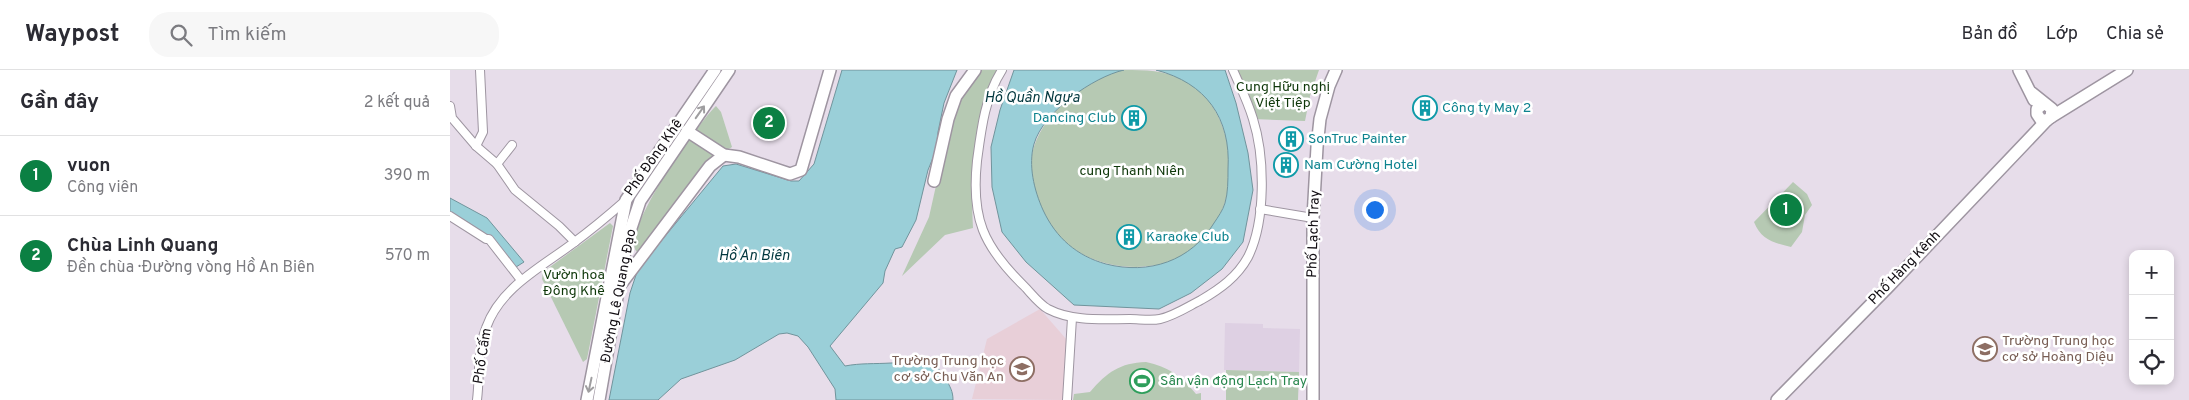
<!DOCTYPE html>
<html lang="vi">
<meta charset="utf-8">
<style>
body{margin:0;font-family:Overpass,sans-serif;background:#f7f7f7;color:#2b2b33}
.controls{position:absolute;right:15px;bottom:15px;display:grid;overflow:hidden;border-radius:10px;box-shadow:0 2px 8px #0003}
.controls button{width:45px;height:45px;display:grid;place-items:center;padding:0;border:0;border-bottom:1px solid #e1e1e2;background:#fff;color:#2b2b33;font:25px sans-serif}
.you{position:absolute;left:924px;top:139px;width:18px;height:18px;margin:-12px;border:4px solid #fff;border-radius:50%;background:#1a73e8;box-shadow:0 0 0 8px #1a73e833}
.badge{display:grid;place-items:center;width:32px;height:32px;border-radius:50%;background:#0b8043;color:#fff;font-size:16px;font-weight:700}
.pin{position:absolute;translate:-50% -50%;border:2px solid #fff;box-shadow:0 1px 5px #0006}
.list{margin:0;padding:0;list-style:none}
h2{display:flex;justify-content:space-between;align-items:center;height:65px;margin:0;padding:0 20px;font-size:21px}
h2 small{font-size:16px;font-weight:400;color:#7c7c81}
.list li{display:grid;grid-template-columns:32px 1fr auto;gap:15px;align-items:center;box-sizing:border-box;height:80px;padding:0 20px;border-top:1px solid #e1e1e2}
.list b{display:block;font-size:19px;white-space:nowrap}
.list p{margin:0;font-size:16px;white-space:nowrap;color:#7c7c81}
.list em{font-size:16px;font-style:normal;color:#7c7c81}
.icon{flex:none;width:28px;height:28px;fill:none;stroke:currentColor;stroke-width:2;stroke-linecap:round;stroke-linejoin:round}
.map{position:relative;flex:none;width:1739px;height:330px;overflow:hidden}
header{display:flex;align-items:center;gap:30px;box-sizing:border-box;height:70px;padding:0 25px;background:#fff;border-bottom:1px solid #e1e1e2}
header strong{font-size:24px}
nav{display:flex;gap:28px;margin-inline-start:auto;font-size:18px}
.search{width:350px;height:45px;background:#f7f7f7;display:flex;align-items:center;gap:12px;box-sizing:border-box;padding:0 18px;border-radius:20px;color:#7c7c81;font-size:19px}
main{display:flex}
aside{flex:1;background:#fff}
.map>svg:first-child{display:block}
.built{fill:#ded0e3}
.education{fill:#e8cfd8}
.green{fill:#b6c9b3}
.water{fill:#9acfd8;stroke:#71949c}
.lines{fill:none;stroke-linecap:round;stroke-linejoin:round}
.street-casing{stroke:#9e95a1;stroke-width:10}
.secondary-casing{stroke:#9e95a1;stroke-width:14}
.street{stroke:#fff;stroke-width:8}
.secondary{stroke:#fff;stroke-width:11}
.oneway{stroke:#9f9ea0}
.labels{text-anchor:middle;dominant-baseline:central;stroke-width:5;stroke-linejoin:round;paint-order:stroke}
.park-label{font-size:14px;fill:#0e3709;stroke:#fff}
.culture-label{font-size:14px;fill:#0d838f;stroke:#fff;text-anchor:start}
.street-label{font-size:14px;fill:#100c11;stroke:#fff}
.education-label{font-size:14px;fill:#785e54;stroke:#fff;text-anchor:start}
.leisure-label{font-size:14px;fill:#27864d;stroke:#fff;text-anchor:start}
.water-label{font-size:15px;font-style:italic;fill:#02373e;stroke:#fff}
</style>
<header>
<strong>Waypost</strong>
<div class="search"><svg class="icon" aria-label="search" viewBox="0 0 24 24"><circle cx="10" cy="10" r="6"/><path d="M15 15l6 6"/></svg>Tìm kiếm</div>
<nav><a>Bản đồ</a><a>Lớp</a><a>Chia sẻ</a></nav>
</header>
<main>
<aside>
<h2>Gần đây<small>2 kết quả</small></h2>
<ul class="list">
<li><span class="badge">1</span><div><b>vuon</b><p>Công viên</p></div><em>390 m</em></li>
<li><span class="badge">2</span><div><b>Chùa Linh Quang</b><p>Đền chùa · Đường vòng Hồ An Biên</p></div><em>570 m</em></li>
</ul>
</aside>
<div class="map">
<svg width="1739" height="330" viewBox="0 0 1739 330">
<rect width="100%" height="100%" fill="#e7ddea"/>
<polygon class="built" points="775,253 813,254 813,258 850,259 849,302 774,300"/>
<polygon class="education" points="590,239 617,270 613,330 522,329 537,269"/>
<g class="green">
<path d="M526,0H547C523,57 520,97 523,158L495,165L452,206L479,147L506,26Z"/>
<path d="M674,0C696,0 714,0 733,10C776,31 787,90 775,132C769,152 751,174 734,186C721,194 702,196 687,197C660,197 638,190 617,174C595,158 578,112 582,85C589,45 636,9 674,0Z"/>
<polygon points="786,0 869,0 860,26 855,51 803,49"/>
<path d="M266,36L271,42L282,77C278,80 273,79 268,82C239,106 214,150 192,181L187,182C169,163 249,52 266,36Z"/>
<path d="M1343,112L1357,124L1362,135L1355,145L1352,162L1341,177C1324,173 1311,170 1304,152Z"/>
<polygon points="160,153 163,156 137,289 133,292 92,209 93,202"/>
<path d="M696,292C718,297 732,306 746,324L751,323V330H623L624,324L640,322C657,302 670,293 696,292Z"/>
<polygon points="776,300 849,302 848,330 776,330"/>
</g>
<g class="water">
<path d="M392,0H507L494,33L488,62L487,78L478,100L466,150L452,177L445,179L435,201L433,213L380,276L395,296C410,293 425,294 441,293C465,293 481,283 496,309C500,317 503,321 503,330H386L385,319L358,277L348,266L337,263L329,264L285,290L231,309L208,330H159L180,223L188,199L273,96L286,94L341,111H349L364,94Z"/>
<path d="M564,0H674C643,7 593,42 584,74C578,95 584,120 593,140C606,168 627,186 656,194C699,205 741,191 764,153C768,147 773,140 775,133C778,123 778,110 778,99C781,48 756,13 706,0H775L786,33L798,83L803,120L793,172L772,199L741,223L709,239L624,235L576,192L552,162L542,117L541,77L550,40Z"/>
<path d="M0,128L37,148L74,192L66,197C49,172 26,156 0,142Z"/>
</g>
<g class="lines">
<defs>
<g id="street">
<path d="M552,0C535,26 531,61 527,91C521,148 533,176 574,216C581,223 589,234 598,239C623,252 653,249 680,249C689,249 701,251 710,249C724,246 739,236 751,230C770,219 787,207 798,187C816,151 815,87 803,49C798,32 790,16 783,0"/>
<polyline points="0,36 2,48 26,76 47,94 65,120 109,156 125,172"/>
<polyline points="26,76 33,62 30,0"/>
<polyline points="47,94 62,75"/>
<polyline points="810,139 863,148"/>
<polyline points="0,146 36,169 39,169 71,210"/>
<path d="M27,330C30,306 27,281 36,258C50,218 90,198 122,174C141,160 159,145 176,130"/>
<polyline points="617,330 622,248"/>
</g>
<g id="secondary">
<polyline points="1569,0 1584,30"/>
<polyline points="1582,23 1602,39 1601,47 1597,50 1591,50 1587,44 1587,39 1593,34"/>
<polyline points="1601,47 1677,0"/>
<polyline points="237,61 274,85 289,87 340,104 351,100 380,0"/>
<polyline points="484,111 498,49 506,26 525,0"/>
<polyline points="171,214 260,96 274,85"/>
<polyline points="137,330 176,130 265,0"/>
<polyline points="149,330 177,170 190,131 279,0"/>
<polyline points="863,330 863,148 867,77 870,49 879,16 886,0"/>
<polyline points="1327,330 1439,216 1597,50"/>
</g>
</defs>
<use href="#street" class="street-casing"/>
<use href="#secondary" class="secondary-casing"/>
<use href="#street" class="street"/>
<use href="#secondary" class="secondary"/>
</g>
<defs><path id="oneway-shaft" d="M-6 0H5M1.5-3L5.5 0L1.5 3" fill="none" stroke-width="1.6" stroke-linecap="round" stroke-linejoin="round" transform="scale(1.25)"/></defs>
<g class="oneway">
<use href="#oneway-shaft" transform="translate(250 42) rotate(-55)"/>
<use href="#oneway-shaft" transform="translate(140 315) rotate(102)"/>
</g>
<defs>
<symbol id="building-ring" viewBox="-11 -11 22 22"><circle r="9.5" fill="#fff" stroke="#0f9aa8" stroke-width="1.5"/><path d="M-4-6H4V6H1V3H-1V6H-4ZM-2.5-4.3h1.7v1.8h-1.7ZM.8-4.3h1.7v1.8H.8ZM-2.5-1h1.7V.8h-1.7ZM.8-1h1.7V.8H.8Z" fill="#0f9aa8"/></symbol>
<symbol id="school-ring" viewBox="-11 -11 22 22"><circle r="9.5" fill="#fff" stroke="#8d6e63" stroke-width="1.5"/><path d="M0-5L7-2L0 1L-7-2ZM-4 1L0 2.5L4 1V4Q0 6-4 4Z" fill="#8d6e63"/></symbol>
<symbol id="stadium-ring" viewBox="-11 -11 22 22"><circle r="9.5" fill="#fff" stroke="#2e9e5b" stroke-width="1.5"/><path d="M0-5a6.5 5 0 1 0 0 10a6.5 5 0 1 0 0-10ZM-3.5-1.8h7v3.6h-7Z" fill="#2e9e5b"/></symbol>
</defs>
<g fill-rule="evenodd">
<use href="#building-ring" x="961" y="24" width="28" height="28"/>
<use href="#building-ring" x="670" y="34" width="28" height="28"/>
<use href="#building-ring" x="827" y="55" width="28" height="28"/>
<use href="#building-ring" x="822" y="81" width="28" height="28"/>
<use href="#building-ring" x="665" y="153" width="28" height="28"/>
<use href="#school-ring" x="1521" y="265" width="28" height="28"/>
<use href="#school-ring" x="558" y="285" width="28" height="28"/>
<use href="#stadium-ring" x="678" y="297" width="28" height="28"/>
</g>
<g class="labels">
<g class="park-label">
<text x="833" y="17">Cung Hữu nghị<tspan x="833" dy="16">Việt Tiệp</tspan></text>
<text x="682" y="101">cung Thanh Niên</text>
<text x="124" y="205">Vườn hoa<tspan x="124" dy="16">Đông Khê</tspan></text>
</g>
<g class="culture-label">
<text x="992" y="38">Công ty May 2</text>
<text x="666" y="48" text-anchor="end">Dancing Club</text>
<text x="858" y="69">SonTruc Painter</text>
<text x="854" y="95">Nam Cường Hotel</text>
<text x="696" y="167">Karaoke Club</text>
</g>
<g class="street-label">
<text transform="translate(204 88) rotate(-55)">Phố Đông Khê</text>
<text transform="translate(864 164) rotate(-88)">Phố Lạch Tray</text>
<text transform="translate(1455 198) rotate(-46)">Phố Hàng Kênh</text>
<text transform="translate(169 226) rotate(-79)">Đường Lê Quang Đạo</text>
<text transform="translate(33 286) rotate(-81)">Phố Cấm</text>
</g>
<g class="education-label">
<text x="1552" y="271">Trường Trung học<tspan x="1552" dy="16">cơ sở Hoàng Diệu</tspan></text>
<text x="554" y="291" text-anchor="end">Trường Trung học<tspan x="554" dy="16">cơ sở Chu Văn An</tspan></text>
</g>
<g class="leisure-label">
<text x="710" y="311">Sân vận động Lạch Tray</text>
</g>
<g class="water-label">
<text x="582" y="28">Hồ Quần Ngựa</text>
<text x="304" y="186">Hồ An Biên</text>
</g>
</g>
</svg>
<div class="controls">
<button>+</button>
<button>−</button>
<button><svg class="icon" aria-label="locate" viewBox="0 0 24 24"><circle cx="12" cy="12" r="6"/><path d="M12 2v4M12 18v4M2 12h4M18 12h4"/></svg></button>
</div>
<div class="you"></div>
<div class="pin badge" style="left:1336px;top:140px">1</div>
<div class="pin badge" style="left:319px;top:53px">2</div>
</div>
</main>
